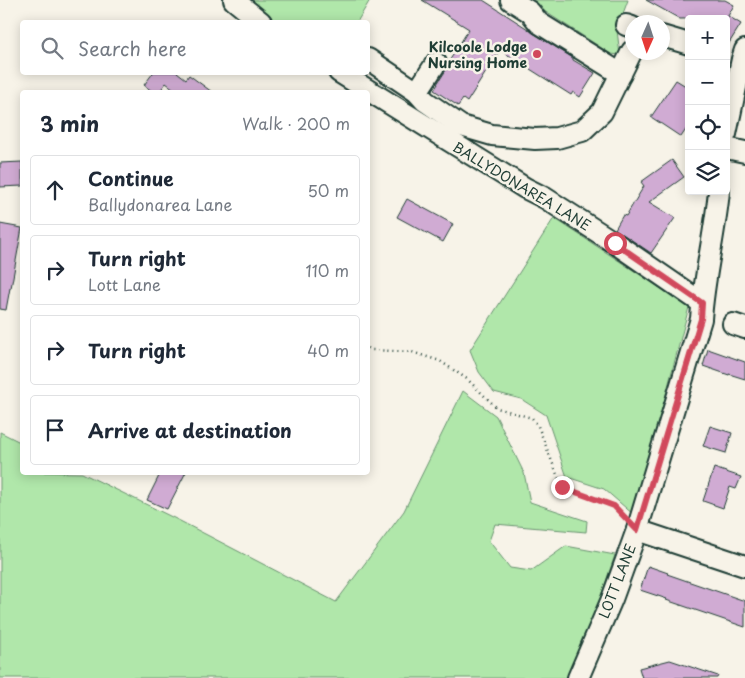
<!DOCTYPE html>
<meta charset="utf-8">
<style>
body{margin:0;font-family:"Playpen Sans",sans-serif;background:#f6f6f7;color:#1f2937}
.controls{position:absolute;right:15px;top:15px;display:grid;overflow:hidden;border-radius:5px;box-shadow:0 2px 12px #0003}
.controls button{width:45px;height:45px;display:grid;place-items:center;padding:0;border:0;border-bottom:1px solid #e0e1e3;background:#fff;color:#1f2937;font:25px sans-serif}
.compass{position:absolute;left:625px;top:15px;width:45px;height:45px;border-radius:50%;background:#fff;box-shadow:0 2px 12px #0003;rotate:183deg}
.stop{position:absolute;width:15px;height:15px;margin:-11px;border:4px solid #d1495b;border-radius:50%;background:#fff}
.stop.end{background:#d1495b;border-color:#fff;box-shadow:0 1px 5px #0008}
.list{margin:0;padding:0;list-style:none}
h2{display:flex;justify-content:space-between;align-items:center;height:65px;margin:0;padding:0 20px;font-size:21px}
h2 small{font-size:16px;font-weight:400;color:#747a83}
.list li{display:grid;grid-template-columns:32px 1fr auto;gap:15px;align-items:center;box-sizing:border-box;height:70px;margin:0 10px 10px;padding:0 10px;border:1px solid #e0e1e3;border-radius:5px}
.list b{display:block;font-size:19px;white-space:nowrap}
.list p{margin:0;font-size:16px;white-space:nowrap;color:#747a83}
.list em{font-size:16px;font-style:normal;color:#747a83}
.icon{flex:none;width:28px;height:28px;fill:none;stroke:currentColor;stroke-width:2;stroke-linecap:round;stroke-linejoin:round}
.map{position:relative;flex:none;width:745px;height:678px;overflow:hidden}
.search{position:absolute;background:#fff;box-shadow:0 2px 12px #0003;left:20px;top:20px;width:350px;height:55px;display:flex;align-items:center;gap:12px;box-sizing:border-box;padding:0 18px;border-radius:5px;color:#747a83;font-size:19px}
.panel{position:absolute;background:#fff;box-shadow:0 2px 12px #0003;left:20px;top:90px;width:350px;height:385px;border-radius:5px}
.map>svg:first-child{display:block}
.green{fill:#b0e7aa;stroke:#68926f}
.building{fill:#d0abd3;stroke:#1f3d34}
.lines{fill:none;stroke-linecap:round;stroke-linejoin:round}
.minor-casing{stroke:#1f3d34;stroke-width:24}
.path{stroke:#1f3d34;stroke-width:2.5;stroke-dasharray:1 4;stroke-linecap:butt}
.minor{stroke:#f7f3e8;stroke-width:20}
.route{stroke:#d1495b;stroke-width:6}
.poi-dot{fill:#d1495b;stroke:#f7f3e8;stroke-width:2}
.labels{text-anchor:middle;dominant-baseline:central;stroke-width:5;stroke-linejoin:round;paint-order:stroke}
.poi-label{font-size:14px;font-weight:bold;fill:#1f3d34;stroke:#f7f3e8;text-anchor:end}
.street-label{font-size:14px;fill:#1f3d34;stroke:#f7f3e8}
</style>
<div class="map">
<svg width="745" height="678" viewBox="0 0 745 678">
<rect width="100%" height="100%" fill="#f7f3e8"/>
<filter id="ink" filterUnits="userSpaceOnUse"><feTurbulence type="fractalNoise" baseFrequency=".02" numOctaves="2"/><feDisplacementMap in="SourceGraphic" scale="10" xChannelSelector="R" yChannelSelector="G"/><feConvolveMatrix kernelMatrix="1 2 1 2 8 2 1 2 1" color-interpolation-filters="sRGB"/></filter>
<g filter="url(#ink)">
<g class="green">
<polygon points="242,0 370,0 357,22 271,22"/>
<polygon points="527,0 628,0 617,30 620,55 611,54"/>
<polygon points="554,218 689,307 634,515 604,489 567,477 546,415 521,399 494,392 479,372 470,350"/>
<polygon points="463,391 496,416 524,473 530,502 587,521 586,532 495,524 489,541 510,568 531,571 566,546 615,555 573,678 0,678 0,432 22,443 22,472 82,473 180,521 336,602 404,511"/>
</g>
<g class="building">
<polygon points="422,0 483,0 528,29 533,33 573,58 573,60 595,73 580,97 573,92 571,95 500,50 467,102 463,99 458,106 434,90 438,84 437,84 446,70 448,63 469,29"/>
<polygon points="646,0 725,0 734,5 728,16 741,24 726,48 726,18 680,19"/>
<polygon points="152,72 177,72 186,79 189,75 212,92 178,92 166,83 159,92 153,92 144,85 153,73"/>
<polygon points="676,80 689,88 689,125 681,137 651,117"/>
<polygon points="672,160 684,177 649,202 675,218 651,253 615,229 623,215 626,216 644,186 641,182"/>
<polygon points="22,162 22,186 0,187 0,163"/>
<polygon points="407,199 453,224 443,242 397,217"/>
<polygon points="0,224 22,228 11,288 10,288 6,310 0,309"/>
<polygon points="708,349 745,362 745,379 729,374 729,375 703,366"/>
<polygon points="710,426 732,433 726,453 703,446"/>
<polygon points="714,468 741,477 736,489 730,487 723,508 703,501"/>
<polygon points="161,472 186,472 167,509 147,500"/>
<polygon points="648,566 668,573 667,574 745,601 745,627 666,600 667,599 640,590"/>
<polygon points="670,660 718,676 717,678 642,678 639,668"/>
</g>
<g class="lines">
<defs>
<g id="minor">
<polyline points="234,0 261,22"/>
<polyline points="511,0 530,12 539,23 621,74"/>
<polyline points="626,25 632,27"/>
<polyline points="662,36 689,44"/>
<polyline points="368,59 417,92 425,101 461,126 492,135 535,139 557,138 582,131 602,112 632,51"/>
<polyline points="339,72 525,188 545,198 615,243 702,303"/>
<polyline points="417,92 436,63"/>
<polyline points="726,134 742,59 745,50"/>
<polyline points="726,148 745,152"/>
<polyline points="733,324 745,328"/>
<polyline points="637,530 745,566"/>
<path d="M578,678L612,599L637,530L701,319C704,276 715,234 719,191"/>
</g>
</defs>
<use href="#minor" class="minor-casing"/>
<polyline class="path" points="368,348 371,350 412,352 440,361 467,379 497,408 532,418 538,426 562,487 614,506 624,516"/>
<use href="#minor" class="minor"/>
</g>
</g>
<g class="lines" filter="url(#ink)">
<polyline class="route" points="562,487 614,506 637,530 701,319 702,303 615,243"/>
</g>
<circle class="poi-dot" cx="537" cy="54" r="5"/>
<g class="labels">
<g class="poi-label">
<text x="527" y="46">Kilcoole Lodge<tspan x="527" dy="16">Nursing Home</tspan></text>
</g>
<g class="street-label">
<text transform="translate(522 186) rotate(31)">BALLYDONAREA LANE</text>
<text transform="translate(617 581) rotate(-69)">LOTT LANE</text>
</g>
</g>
</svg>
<div class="controls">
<button>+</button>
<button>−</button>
<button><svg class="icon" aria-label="locate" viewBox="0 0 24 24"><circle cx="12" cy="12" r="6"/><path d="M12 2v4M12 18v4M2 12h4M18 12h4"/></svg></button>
<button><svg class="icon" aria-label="layers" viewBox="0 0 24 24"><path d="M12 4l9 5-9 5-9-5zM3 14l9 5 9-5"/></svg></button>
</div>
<svg class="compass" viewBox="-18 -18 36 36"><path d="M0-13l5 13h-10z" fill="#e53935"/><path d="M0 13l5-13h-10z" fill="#747a83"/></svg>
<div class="stop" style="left:615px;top:243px"></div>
<div class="stop end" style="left:562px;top:487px"></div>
<div class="search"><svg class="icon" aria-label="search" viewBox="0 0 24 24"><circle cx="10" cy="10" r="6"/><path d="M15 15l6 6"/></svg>Search here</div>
<section class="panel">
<h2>3 min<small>Walk · 200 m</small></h2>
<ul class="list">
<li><svg class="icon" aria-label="ahead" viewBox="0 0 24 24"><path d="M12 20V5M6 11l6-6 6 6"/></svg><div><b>Continue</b><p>Ballydonarea Lane</p></div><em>50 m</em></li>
<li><svg class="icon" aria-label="right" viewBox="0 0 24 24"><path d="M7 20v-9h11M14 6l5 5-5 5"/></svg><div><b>Turn right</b><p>Lott Lane</p></div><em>110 m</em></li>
<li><svg class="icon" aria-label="right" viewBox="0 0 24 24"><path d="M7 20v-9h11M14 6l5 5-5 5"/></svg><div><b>Turn right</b></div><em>40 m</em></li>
<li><svg class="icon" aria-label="arrive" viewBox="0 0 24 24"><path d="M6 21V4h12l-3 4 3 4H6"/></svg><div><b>Arrive at destination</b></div></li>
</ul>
</section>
</div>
